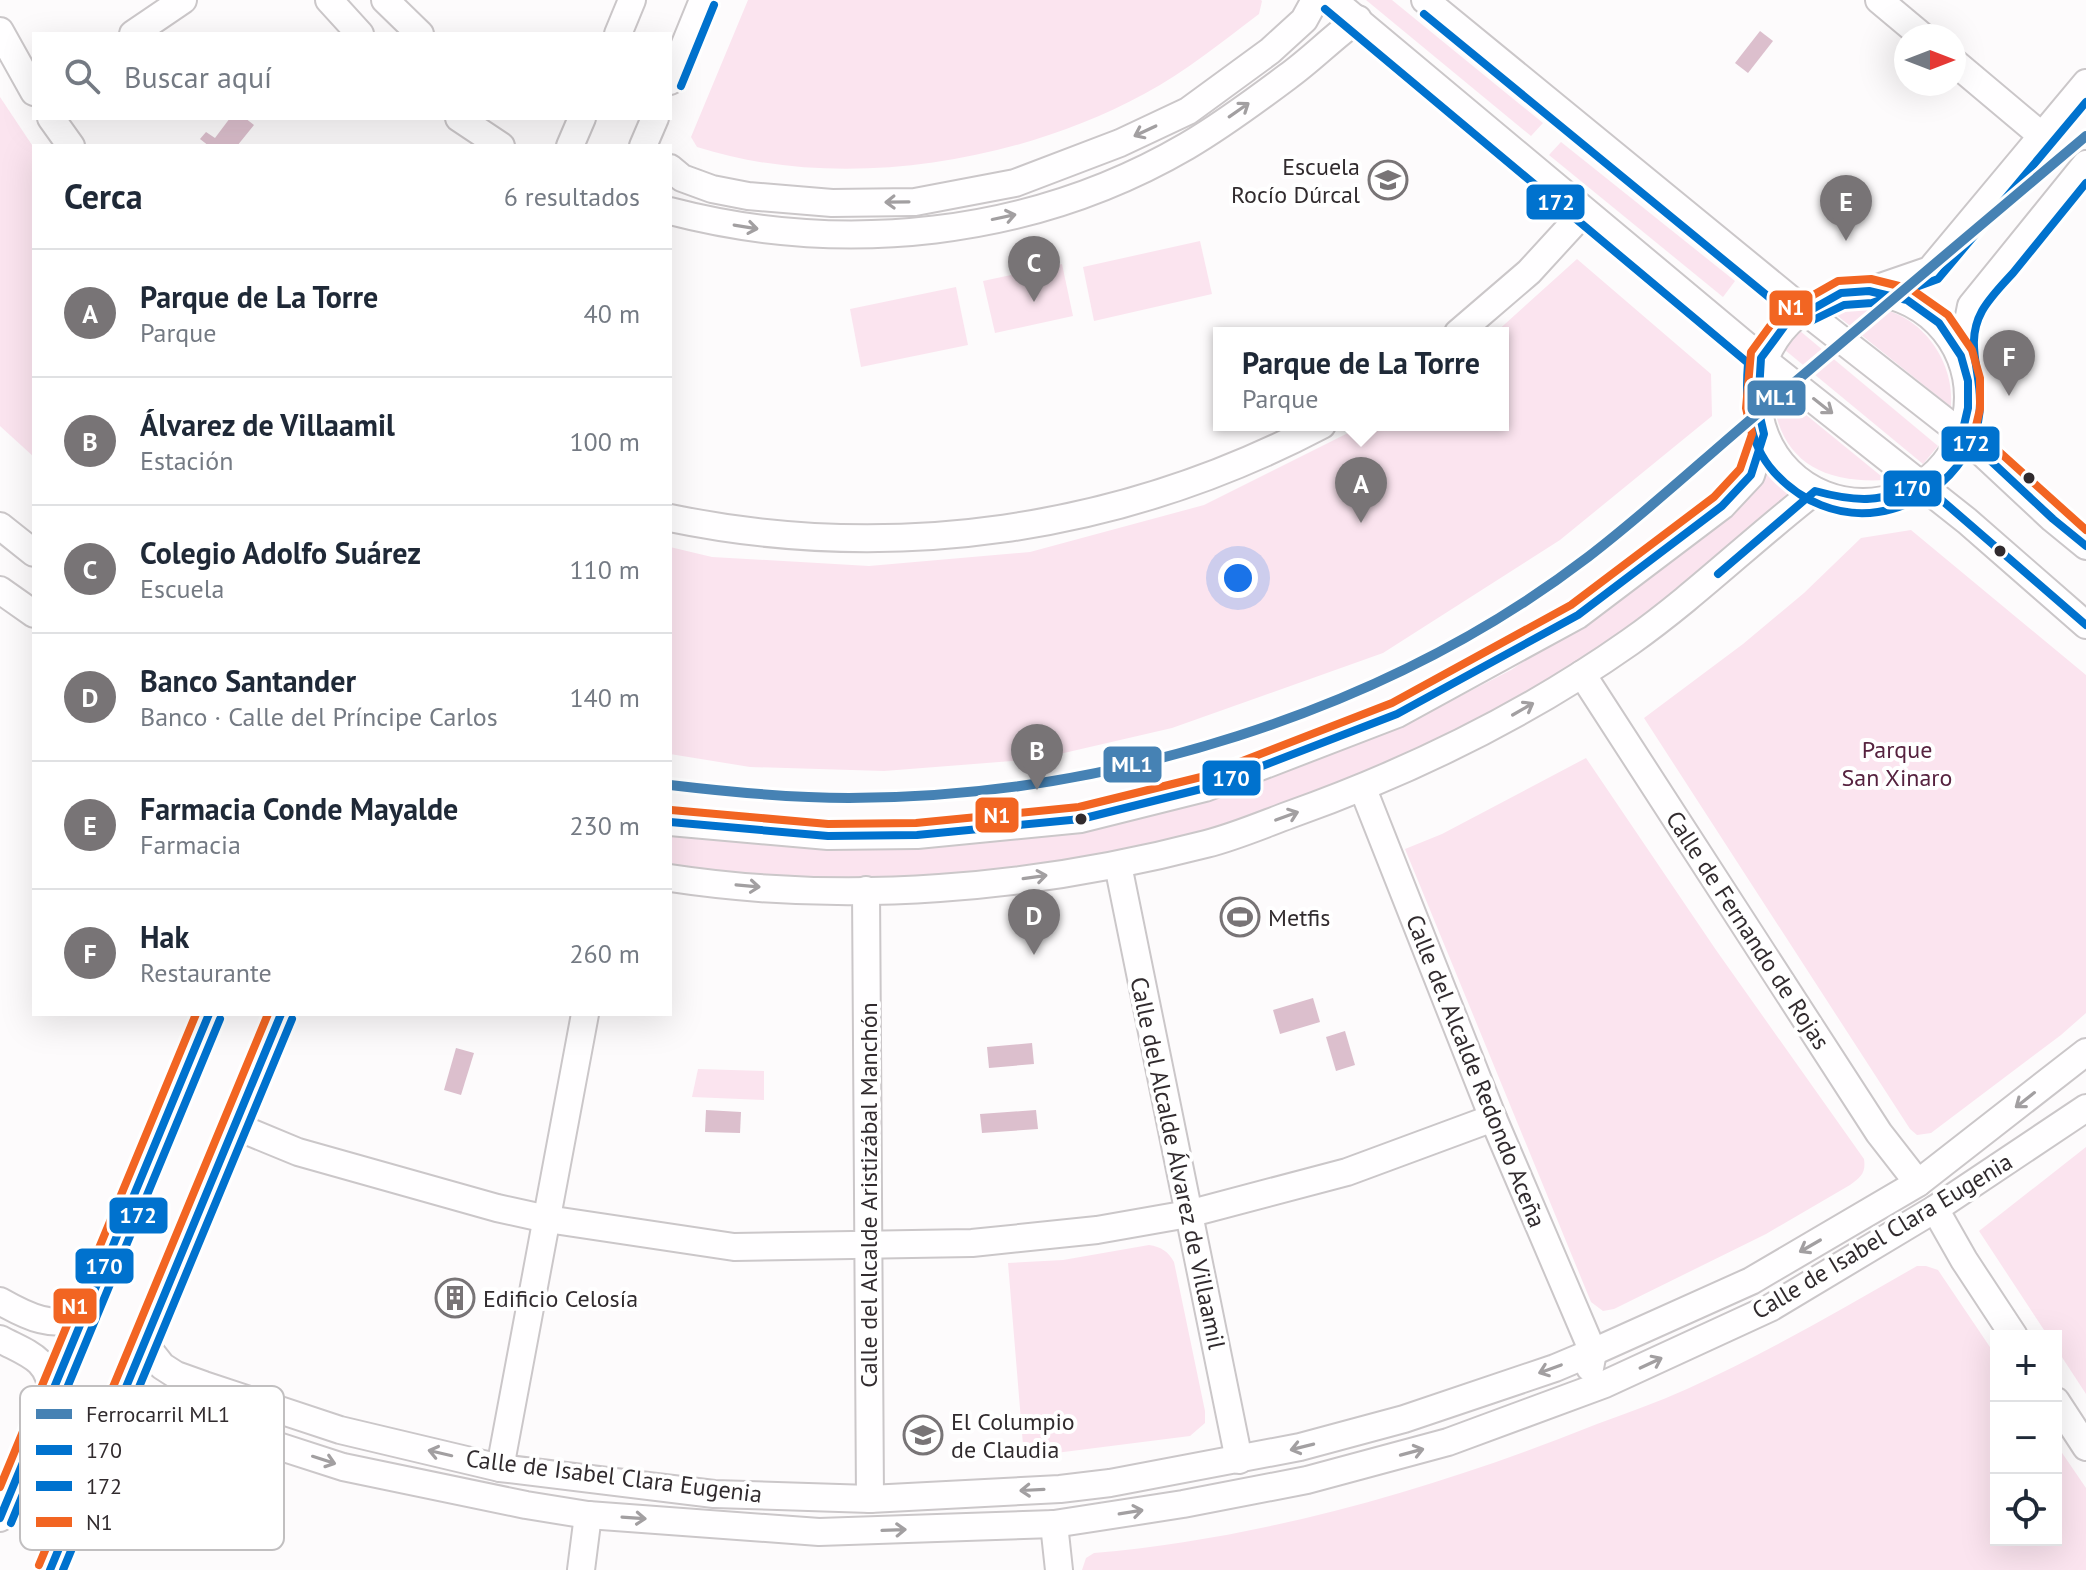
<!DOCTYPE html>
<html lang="es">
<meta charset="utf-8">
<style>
body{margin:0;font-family:"PT Sans",sans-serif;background:#f6f6f7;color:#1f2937}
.controls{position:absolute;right:24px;bottom:24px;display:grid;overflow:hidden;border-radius:0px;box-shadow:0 8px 32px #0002}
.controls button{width:72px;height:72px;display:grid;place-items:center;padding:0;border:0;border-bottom:2px solid #e0e1e3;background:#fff;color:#1f2937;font:40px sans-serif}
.compass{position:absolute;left:1894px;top:24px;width:72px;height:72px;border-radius:50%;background:#fff;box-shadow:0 8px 32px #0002;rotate:90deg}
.you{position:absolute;left:1238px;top:578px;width:28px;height:28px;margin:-20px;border:6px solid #fff;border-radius:50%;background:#1a73e8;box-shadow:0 0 0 12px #1a73e833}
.badge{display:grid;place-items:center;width:52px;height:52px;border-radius:50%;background:#787476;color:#fff;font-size:26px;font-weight:700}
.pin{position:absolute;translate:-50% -66px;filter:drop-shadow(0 2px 4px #0008)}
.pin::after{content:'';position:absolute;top:42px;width:28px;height:24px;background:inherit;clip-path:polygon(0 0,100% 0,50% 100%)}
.popup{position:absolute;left:1213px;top:327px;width:296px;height:104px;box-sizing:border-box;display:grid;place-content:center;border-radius:0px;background:#fff;filter:drop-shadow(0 2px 6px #0005);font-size:26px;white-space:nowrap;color:#747a83}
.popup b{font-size:30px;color:#1f2937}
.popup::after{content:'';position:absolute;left:50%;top:100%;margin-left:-16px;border:16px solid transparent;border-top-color:#fff}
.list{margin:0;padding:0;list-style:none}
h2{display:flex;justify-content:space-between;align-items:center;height:104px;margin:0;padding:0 32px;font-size:34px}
h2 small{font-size:26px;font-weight:400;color:#747a83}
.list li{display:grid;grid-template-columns:52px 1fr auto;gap:24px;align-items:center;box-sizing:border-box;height:128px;padding:0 32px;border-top:2px solid #e0e1e3}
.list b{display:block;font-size:30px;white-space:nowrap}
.list p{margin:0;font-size:26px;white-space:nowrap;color:#747a83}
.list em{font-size:26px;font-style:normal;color:#747a83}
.icon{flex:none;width:44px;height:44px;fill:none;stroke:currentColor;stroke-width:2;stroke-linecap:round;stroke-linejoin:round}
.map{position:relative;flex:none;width:2086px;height:1570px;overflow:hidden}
.search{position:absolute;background:#fff;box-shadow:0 8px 32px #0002;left:32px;top:32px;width:640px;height:88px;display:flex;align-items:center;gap:20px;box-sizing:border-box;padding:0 28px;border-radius:0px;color:#747a83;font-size:30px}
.panel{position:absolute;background:#fff;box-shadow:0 8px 32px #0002;left:32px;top:144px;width:640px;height:872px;border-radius:0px}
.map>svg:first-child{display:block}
.green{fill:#fbe4ef}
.water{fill:#dcbfcd}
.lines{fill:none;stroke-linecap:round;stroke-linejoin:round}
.minor-casing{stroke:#cbc7c9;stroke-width:30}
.minor{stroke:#fffeff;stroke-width:26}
.bus-1-casing{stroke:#fff;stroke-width:14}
.bus-2-casing{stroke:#fff;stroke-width:14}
.bus-3-casing{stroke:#fff;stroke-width:14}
.bus-1{stroke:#0072ce;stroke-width:8}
.bus-2{stroke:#0072ce;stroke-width:8}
.bus-3{stroke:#f26522;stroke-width:8}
.rail-1-casing{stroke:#fff;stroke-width:16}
.rail-1{stroke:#4682b4;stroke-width:10}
.oneway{stroke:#a29fa1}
.bus-dot{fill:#312b2e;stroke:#fff;stroke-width:3}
.labels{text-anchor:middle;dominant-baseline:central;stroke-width:8;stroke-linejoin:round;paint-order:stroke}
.poi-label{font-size:24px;fill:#312b2e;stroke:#fff;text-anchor:start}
.park-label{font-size:24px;fill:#56223f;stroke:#fff}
.street-label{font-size:24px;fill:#312b2e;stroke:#fff}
.key{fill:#fff;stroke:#c1bfc0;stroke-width:2}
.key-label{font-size:22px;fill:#312b2e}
.line-badge{stroke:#fff;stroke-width:3}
.badge-label{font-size:22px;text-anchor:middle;font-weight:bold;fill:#fff}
</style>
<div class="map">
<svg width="2086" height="1570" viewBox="0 0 2086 1570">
<rect width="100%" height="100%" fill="#fdfbfc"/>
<g class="green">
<path d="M748,0H1261L1262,1L1259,14C1222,42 1185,72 1144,94C1015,164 838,192 697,147L691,137Z"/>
<polygon points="1366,0 1392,0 1543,123 1531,136"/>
<polygon points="0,97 34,148 34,457 0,426"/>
<polygon points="1561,142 1735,281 1723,297 1549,155"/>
<polygon points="1200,241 1212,294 1094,321 1083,267"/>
<polygon points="1577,259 1711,374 1712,416 1560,540 1383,653 1172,728 1038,759 884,771 750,767 670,754 670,547 712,557 869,566 1030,552 1204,505 1364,425 1503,425 1503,333 1495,333"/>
<polygon points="1062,264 1073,316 995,333 983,281"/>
<polygon points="956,287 968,345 861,367 850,309"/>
<path d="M1856,308C1864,308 1874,307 1881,309C1925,318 1955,364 1951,407L1834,313Z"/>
<polygon points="1800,331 1938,446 1923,464 1785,350"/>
<path d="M1772,387L1886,480C1818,484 1776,458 1772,387Z"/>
<polygon points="1768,472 1791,494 1744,538 1595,655 1442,744 1339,786 1223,825 1074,862 987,873 836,881 728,875 670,866 670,835 731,842 827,846 1205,797 1307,764 1408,723 1511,670 1663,567"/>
<polygon points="1911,530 2086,675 2086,1013 2061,1035 1931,1133 1917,1135 1910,1129 1644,718 1743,644 1804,593 1861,538"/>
<path d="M1586,758L1716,950L1864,1159C1866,1173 1861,1177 1850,1185L1766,1234L1614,1309L1603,1311L1591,1302L1405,849L1442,834Z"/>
<polygon points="698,1069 764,1071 764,1100 692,1097"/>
<polygon points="2086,1147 2086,1394 2056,1348 2056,1336 2048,1336 1979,1231"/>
<path d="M1149,1245C1161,1247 1168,1251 1174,1262L1205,1411V1423L1190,1436L1024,1457L1008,1263L1063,1260Z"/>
<path d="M1917,1266H1926L1938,1270L1996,1356V1540H2056V1444L2086,1488V1570H1082L1086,1558L1094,1553C1266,1538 1437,1488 1597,1424C1627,1413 1658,1402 1687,1389C1767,1353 1842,1309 1917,1266Z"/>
</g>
<g class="water">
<polygon points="1760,31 1773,41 1748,73 1735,63"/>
<polygon points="230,118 245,118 254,125 237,146 209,146 200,139 206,132 215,138"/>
<polygon points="1313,998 1320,1022 1280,1034 1273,1010"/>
<polygon points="1345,1031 1355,1065 1336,1071 1326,1037"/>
<polygon points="1032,1043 1034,1064 989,1068 987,1047"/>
<polygon points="456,1048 474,1053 461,1095 444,1090"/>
<polygon points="706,1110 741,1112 740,1133 705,1132"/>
<polygon points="1036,1110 1038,1129 982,1133 980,1114"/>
</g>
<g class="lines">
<defs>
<g id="minor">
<polyline points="329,0 360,34"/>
<polyline points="385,0 420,34"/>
<polyline points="1333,0 1761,358 1967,521 2086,625"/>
<polyline points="1425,0 1806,312 1962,434 2053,519 2086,546"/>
<polyline points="1879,0 1922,36"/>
<polyline points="0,31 34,92"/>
<polyline points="133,34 183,0"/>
<polyline points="618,34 632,0"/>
<polyline points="1954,62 2042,136"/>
<polyline points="670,81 703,0"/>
<polyline points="51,118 71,146"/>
<polyline points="459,118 501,146"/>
<polyline points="570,146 582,118"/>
<polyline points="643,146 655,118"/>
<polyline points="670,168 682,178 712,189 748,196 832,203 915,202 1015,183 1120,143 1188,111 1270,51 1304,20 1315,0"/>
<path d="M670,211C843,256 1031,237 1187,146C1221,126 1255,101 1287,77C1312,59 1333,37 1358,19"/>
<polyline points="1869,291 1930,270 2086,83"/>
<circle cx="1863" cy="397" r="105"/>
<polyline points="1458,333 1529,272 1584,212"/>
<polyline points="1961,356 1971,306 2086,164"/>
<path d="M670,518C893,564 1121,531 1322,425"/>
<polyline points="0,526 34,553"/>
<polyline points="0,590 34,614"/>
<polyline points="1582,674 1879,1133 1918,1183"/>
<polyline points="1363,789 1493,1118 1593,1352 1590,1368"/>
<polyline points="670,822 828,836 917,835 1081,819 1205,788 1397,714 1578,615 1722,506 1751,475 1764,434"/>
<polyline points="1118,865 1239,1460"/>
<path d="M670,878C847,905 1033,889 1206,844C1234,837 1262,825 1289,815C1410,772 1525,716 1630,642C1695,596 1752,540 1815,491"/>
<polyline points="866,890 870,1499"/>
<polyline points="235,1126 298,1152 497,1208 547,1219 734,1247 972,1243 1097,1230 1188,1214 1347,1172 1493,1118"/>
<polyline points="1935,1209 1964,1260 2014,1336"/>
<path d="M0,1301C28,1317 53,1329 84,1317"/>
<path d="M0,1339C28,1354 49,1358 52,1393"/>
<polyline points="144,1343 162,1366 176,1375 204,1385 340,1430 500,1468 714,1494 870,1499 1060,1489 1110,1483 1300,1447 1404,1419 1555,1368 1593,1352 1751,1281 1918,1183 2086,1052"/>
<polyline points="2056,1401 2086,1447"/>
<polyline points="116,1411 139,1405 154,1406 343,1467 526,1505 588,1515 819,1532 1054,1524 1183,1504 1307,1480 1448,1442 1605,1384 1770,1308 1935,1209 2086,1108"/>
<polyline points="500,1468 585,1014"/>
<polyline points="0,1518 209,1014"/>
<polyline points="1054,1524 1059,1570"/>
<polyline points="50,1570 281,1014"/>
<polyline points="581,1570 588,1515"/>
</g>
</defs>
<use href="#minor" class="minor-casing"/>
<use href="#minor" class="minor"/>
<defs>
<g id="bus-1">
<path d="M1718,574L1815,491C1859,503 1881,502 1923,484L2086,625"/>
<polyline points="670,822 828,836 917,835 1081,819 1205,788 1397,714 1578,615 1722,506 1751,475 1764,434 1758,408 1761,358 1786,324 1841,293 1869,291 1907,300 1939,323 1961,356 1968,381 1968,408 1962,434 2053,519 2086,546"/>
<polyline points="0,1518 209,1014"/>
<polyline points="50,1570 281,1014"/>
</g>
<g id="bus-2">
<path d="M1325,9L1748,363C1745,402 1747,442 1774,472C1800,501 1839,518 1878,512C1932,504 1981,458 1980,401C1980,369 1965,342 1982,311C1990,297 2002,285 2013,273C2037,243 2062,213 2086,183"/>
<polyline points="1424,14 1798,321 1805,324 1844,305 1872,303 1938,279 2086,102"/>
<polyline points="681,86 714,5"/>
<polyline points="11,1523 220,1019"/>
<polyline points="63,1570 292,1019"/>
</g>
<g id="bus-3">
<polyline points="671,810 828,824 916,823 1079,807 1201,777 1392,703 1571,605 1714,497 1740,469 1752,434 1746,408 1751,352 1778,315 1838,281 1871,279 1911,289 1948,315 1972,350 1980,378 1980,409 1975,430 2086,530"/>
<polyline points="0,1487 196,1014"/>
<polyline points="39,1565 268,1014"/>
</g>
</defs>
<use href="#bus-1" class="bus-1-casing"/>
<use href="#bus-2" class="bus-2-casing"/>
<use href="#bus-3" class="bus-3-casing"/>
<use href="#bus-1" class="bus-1"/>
<use href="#bus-2" class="bus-2"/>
<use href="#bus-3" class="bus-3"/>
<defs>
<path id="rail-1" d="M670,785C729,792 789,798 849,798C1104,798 1384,713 1588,557C1644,514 1696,466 1750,420C1862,325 1974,231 2086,136"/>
</defs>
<use href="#rail-1" class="rail-1-casing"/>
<use href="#rail-1" class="rail-1"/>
</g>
<defs><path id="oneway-shaft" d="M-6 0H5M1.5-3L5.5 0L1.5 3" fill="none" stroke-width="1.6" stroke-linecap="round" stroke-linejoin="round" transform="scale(2)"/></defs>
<g class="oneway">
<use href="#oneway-shaft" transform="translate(1239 110) rotate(-35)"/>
<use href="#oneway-shaft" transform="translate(1145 131) rotate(155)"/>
<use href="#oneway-shaft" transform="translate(897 202) rotate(179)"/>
<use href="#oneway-shaft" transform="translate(1004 217) rotate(-12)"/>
<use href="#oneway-shaft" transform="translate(746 227) rotate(9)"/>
<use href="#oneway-shaft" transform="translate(1823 406) rotate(38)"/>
<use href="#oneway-shaft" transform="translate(1523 709) rotate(-30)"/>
<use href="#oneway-shaft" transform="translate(1287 816) rotate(-20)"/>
<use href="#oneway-shaft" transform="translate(1035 877) rotate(-8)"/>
<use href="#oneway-shaft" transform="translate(748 886) rotate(5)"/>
<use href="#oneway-shaft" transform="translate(2025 1100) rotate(142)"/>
<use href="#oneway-shaft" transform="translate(1810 1246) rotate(150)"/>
<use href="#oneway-shaft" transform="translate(1651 1363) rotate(-25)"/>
<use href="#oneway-shaft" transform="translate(1550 1369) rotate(160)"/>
<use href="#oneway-shaft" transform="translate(1302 1447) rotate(166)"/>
<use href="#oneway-shaft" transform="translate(1412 1452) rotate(-15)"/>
<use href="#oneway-shaft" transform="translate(440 1453) rotate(-167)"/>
<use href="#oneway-shaft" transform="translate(324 1460) rotate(18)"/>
<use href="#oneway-shaft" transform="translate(1032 1490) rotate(177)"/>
<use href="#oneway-shaft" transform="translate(1131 1512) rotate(-9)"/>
<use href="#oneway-shaft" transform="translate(634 1518) rotate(4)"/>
<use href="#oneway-shaft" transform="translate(894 1530) rotate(-2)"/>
</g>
<defs>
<symbol id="school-ring" viewBox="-11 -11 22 22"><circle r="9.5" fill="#fff" stroke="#787476" stroke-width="1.5"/><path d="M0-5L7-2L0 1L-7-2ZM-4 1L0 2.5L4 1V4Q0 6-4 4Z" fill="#787476"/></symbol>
<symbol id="stadium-ring" viewBox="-11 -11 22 22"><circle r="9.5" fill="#fff" stroke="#787476" stroke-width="1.5"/><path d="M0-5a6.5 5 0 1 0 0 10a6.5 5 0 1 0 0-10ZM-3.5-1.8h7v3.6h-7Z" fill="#787476"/></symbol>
<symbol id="building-ring" viewBox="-11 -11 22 22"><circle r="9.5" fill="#fff" stroke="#787476" stroke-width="1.5"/><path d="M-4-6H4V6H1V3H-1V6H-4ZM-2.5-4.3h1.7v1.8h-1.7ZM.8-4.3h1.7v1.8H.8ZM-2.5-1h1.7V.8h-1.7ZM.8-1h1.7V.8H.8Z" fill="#787476"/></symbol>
</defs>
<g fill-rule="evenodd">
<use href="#school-ring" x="1366" y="158" width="44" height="44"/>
<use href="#stadium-ring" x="1218" y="895" width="44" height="44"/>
<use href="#building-ring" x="433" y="1276" width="44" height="44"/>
<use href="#school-ring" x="901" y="1413" width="44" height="44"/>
</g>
<g class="bus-dot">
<circle cx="2029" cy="478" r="7"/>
<circle cx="2000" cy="551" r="7"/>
<circle cx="1081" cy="819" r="7"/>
</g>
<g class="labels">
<g class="poi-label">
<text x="1360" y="166" text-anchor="end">Escuela<tspan x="1360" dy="28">Rocío Dúrcal</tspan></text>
<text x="1268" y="917">Metfis</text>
<text x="483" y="1298">Edificio Celosía</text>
<text x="951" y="1421">El Columpio<tspan x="951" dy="28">de Claudia</tspan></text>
</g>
<g class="park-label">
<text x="1897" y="749">Parque<tspan x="1897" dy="28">San Xinaro</tspan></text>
</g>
<g class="street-label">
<text transform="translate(1748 930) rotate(57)">Calle de Fernando de Rojas</text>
<text transform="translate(1476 1071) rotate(68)">Calle del Alcalde Redondo Aceña</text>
<text transform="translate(1178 1163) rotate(78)">Calle del Alcalde Álvarez de Villaamil</text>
<text transform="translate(868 1195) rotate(-90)">Calle del Alcalde Aristizábal Manchón</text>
<text transform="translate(1882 1236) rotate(-31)">Calle de Isabel Clara Eugenia</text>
<text transform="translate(614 1476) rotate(7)">Calle de Isabel Clara Eugenia</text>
</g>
</g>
<rect x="20" y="1386" width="264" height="164" rx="12" class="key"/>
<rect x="36" y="1409" width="36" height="10" fill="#4682b4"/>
<rect x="36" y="1445" width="36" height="10" fill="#0072ce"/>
<rect x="36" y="1481" width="36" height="10" fill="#0072ce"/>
<rect x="36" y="1517" width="36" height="10" fill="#f26522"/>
<g class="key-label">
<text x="86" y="1422">Ferrocarril ML1</text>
<text x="86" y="1458">170</text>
<text x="86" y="1494">172</text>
<text x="86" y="1530">N1</text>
</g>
<g class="line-badge">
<rect x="1525" y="183" width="61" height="38" rx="8" fill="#0072ce"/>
<rect x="1768" y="289" width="46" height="38" rx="8" fill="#f26522"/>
<rect x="1746" y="379" width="61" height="38" rx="8" fill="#4682b4"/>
<rect x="1940" y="425" width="61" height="38" rx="8" fill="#0072ce"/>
<rect x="1882" y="469" width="61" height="39" rx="8" fill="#0072ce"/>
<rect x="1102" y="745" width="61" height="39" rx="8" fill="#4682b4"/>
<rect x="1201" y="759" width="61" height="38" rx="8" fill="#0072ce"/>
<rect x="974" y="796" width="46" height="38" rx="8" fill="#f26522"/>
<rect x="108" y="1196" width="61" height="39" rx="8" fill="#0072ce"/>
<rect x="74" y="1247" width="61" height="38" rx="8" fill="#0072ce"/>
<rect x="52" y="1287" width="46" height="38" rx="8" fill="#f26522"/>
</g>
<g class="badge-label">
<text x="1556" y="210">172</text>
<text x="1791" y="315">N1</text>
<text x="1776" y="405">ML1</text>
<text x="1971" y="451">172</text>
<text x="1912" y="496">170</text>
<text x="1132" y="772">ML1</text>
<text x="1231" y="786">170</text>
<text x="997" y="823">N1</text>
<text x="138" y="1223">172</text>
<text x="104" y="1274">170</text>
<text x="75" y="1314">N1</text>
</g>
</svg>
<div class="controls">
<button>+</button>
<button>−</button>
<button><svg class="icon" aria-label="locate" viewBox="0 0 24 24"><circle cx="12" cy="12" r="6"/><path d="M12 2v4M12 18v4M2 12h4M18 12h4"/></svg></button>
</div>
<svg class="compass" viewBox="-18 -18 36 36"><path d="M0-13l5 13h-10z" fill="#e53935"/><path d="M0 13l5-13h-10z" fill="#747a83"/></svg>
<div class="you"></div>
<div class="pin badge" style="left:1361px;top:523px">A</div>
<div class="popup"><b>Parque de La Torre</b>Parque</div>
<div class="pin badge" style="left:1037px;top:790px">B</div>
<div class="pin badge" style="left:1034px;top:302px">C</div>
<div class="pin badge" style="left:1034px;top:955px">D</div>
<div class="pin badge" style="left:1846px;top:241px">E</div>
<div class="pin badge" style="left:2009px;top:396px">F</div>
<div class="search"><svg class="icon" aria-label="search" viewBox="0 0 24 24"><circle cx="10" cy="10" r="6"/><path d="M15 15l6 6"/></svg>Buscar aquí</div>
<section class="panel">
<h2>Cerca<small>6 resultados</small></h2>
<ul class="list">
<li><span class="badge">A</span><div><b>Parque de La Torre</b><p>Parque</p></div><em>40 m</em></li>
<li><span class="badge">B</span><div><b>Álvarez de Villaamil</b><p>Estación</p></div><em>100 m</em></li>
<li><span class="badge">C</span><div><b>Colegio Adolfo Suárez</b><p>Escuela</p></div><em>110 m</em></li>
<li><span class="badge">D</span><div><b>Banco Santander</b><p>Banco · Calle del Príncipe Carlos</p></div><em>140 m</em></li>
<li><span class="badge">E</span><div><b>Farmacia Conde Mayalde</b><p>Farmacia</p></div><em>230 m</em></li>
<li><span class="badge">F</span><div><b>Hak</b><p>Restaurante</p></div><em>260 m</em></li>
</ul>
</section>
</div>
